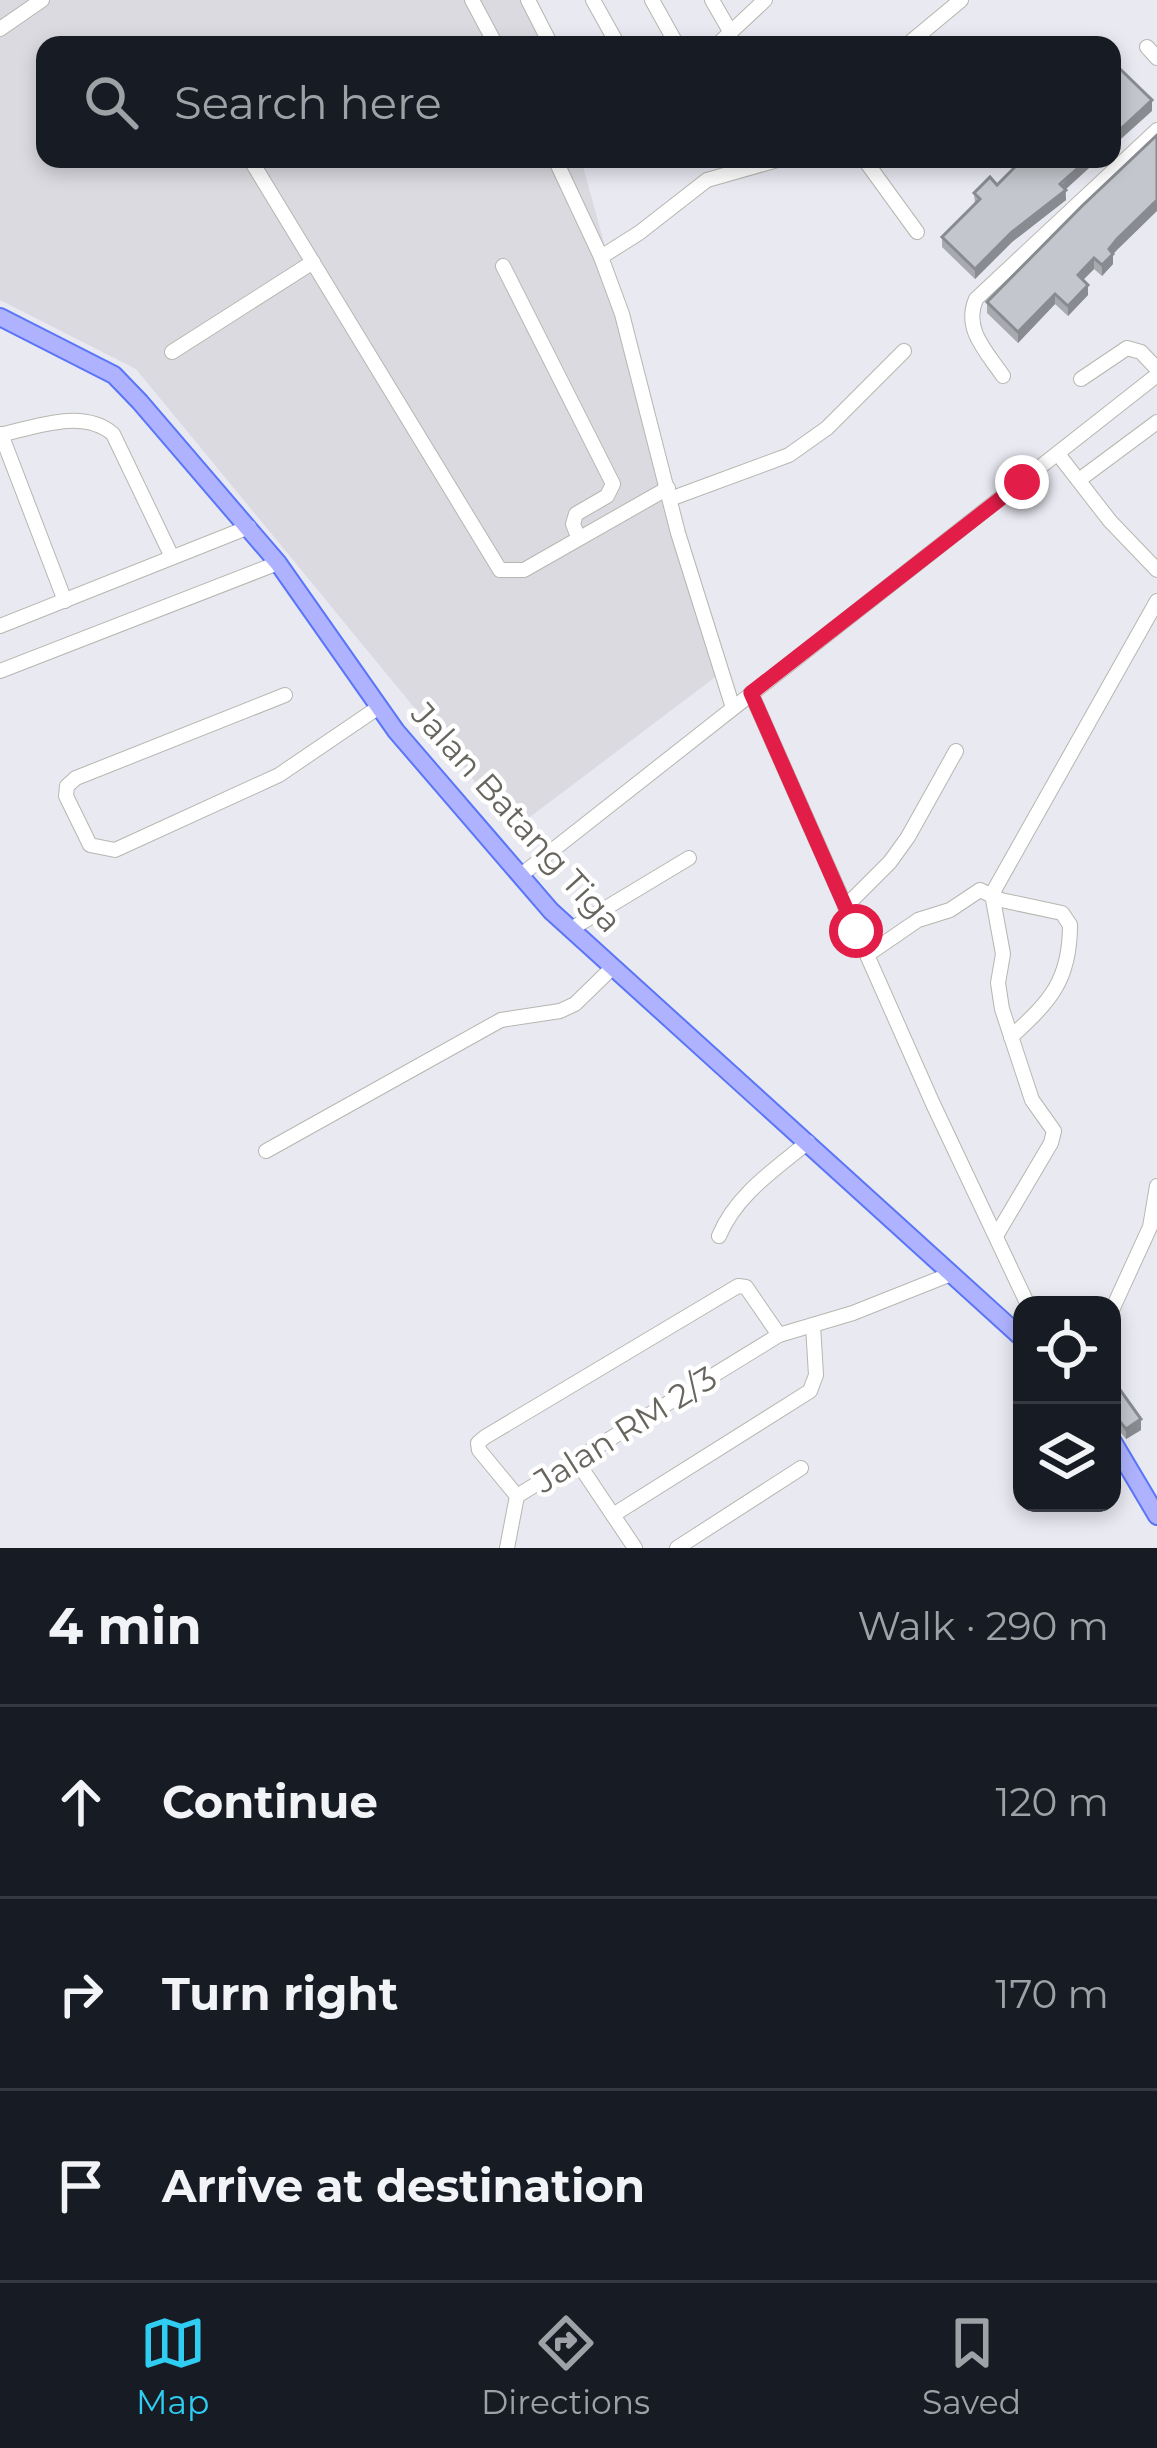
<!DOCTYPE html>
<meta charset="utf-8">
<style>
body{margin:0;font-family:Montserrat,sans-serif;background:#242831;color:#f1f3f6}
.controls{position:absolute;right:36px;bottom:36px;display:grid;overflow:hidden;border-radius:24px;box-shadow:0 6px 18px #0003}
.controls button{width:108px;height:108px;display:grid;place-items:center;padding:0;border:0;border-bottom:3px solid #363941;background:#171b24;color:#f1f3f6;font:60px sans-serif}
.stop{position:absolute;width:36px;height:36px;margin:-27px;border:9px solid #e11d48;border-radius:50%;background:#fff}
.stop.end{background:#e11d48;border-color:#fff;box-shadow:0 3px 12px #0008}
.list{margin:0;padding:0;list-style:none}
h2{display:flex;justify-content:space-between;align-items:center;height:156px;margin:0;padding:0 48px;font-size:51px}
h2 small{font-size:39px;font-weight:400;color:#9ea1a6}
.list li{display:grid;grid-template-columns:78px 1fr auto;gap:36px;align-items:center;box-sizing:border-box;height:192px;padding:0 48px;border-top:3px solid #363941}
.list b{display:block;font-size:45px;white-space:nowrap}
.list em{font-size:39px;font-style:normal;color:#9ea1a6}
.icon{flex:none;width:66px;height:66px;fill:none;stroke:currentColor;stroke-width:2;stroke-linecap:round;stroke-linejoin:round}
.map{position:relative;flex:none;width:1157px;height:1548px;overflow:hidden}
.search{position:absolute;background:#171b24;box-shadow:0 6px 18px #0003;left:36px;right:36px;top:36px;height:132px;display:flex;align-items:center;gap:30px;box-sizing:border-box;padding:0 42px;border-radius:24px;color:#9ea1a6;font-size:45px}
.sheet{height:732px;background:#171b24}
nav{display:flex;justify-content:space-around;align-items:center;box-sizing:border-box;height:168px;border-top:3px solid #363941;background:#171b24;font-size:33px;color:#9ea1a6}
nav a{display:grid;justify-items:center;gap:6px}
nav .on{color:#2ecdf1}
.map>svg:first-child{display:block}
.industrial{fill:#dadae0}
.lines{fill:none;stroke-linecap:round;stroke-linejoin:round}
.minor-casing{stroke:#b7b6b0;stroke-width:16}
.major-casing{stroke:#5a75f8;stroke-width:20}
.minor{stroke:#fff;stroke-width:14}
.major{stroke:#afb3ff;stroke-width:16}
.wall{fill:#a8aaaf}
.shaded-wall{fill:#888b8f}
.building{fill:#c3c6cc;stroke:#888b8f;stroke-width:3}
.route{stroke:#e11d48;stroke-width:15}
.labels{text-anchor:middle;dominant-baseline:central;stroke-width:9;stroke-linejoin:round;paint-order:stroke}
.street-label{font-size:33px;fill:#68655f;stroke:#fff}
</style>
<div class="map">
<svg width="1157" height="1548" viewBox="0 0 1157 1548">
<rect width="100%" height="100%" fill="#e8e9f1"/>
<polygon class="industrial" points="0,0 537,0 549,45 45,45 45,159 581,159 722,672 514,829 136,369 0,300"/>
<g class="lines">
<defs>
<g id="minor">
<polyline points="472,0 496,45"/>
<polyline points="528,0 551,45"/>
<polyline points="593,0 618,45"/>
<polyline points="652,0 677,45"/>
<polyline points="712,0 731,33"/>
<polyline points="0,29 42,0"/>
<polyline points="717,45 765,0"/>
<polyline points="907,45 961,0"/>
<polyline points="1147,47 1157,58"/>
<polyline points="250,159 500,570 524,570 668,488"/>
<polyline points="555,159 601,257 622,314 678,533 733,708"/>
<polyline points="864,159 917,232"/>
<polyline points="601,257 639,233 707,180 781,159"/>
<polyline points="503,266 613,484 607,496 576,514 573,524 578,537"/>
<polyline points="172,352 313,262"/>
<path d="M1003,376C986,351 963,329 976,299L1157,130"/>
<polyline points="1081,379 1127,348 1141,352 1157,369"/>
<polyline points="1,434 65,601"/>
<path d="M0,435C35,427 83,408 113,434L172,557"/>
<polyline points="1058,454 1110,521 1157,570"/>
<polyline points="1079,480 1157,422"/>
<polyline points="670,499 789,455 827,428 904,351"/>
<polyline points="0,626 249,527"/>
<polyline points="0,671 278,563"/>
<polyline points="751,693 933,1104 1028,1305"/>
<polyline points="285,695 76,778 67,786 66,796 90,845 115,850 279,775 379,707"/>
<polyline points="521,875 1157,375"/>
<polyline points="845,907 890,862 908,837 956,751"/>
<polyline points="571,929 689,858"/>
<path d="M867,955L918,920L950,910L980,890L1001,900L1062,913L1070,925C1070,981 1050,1001 1011,1037"/>
<polyline points="266,1151 501,1020 560,1011 575,1004 613,967"/>
<path d="M719,1236C736,1195 774,1170 808,1142"/>
<polyline points="996,1236 1051,1143 1054,1131 1032,1100 1002,1009 998,983 1003,954 992,894 1157,601"/>
<polyline points="1112,1310 1150,1227 1157,1186"/>
<polyline points="576,1460 635,1548"/>
<polyline points="517,1496 479,1450 478,1443 485,1437 738,1286 746,1287 779,1335"/>
<polyline points="613,1515 810,1391 816,1375 813,1325"/>
<polyline points="507,1548 517,1496 779,1335 853,1313 951,1274"/>
<polyline points="677,1548 801,1468"/>
</g>
<g id="major">
<polyline points="0,317 114,375 140,402 278,563 396,731 551,911 1022,1338"/>
<polyline points="1112,1440 1157,1516"/>
</g>
</defs>
<use href="#minor" class="minor-casing"/>
<use href="#major" class="major-casing"/>
<use href="#minor" class="minor"/>
<use href="#major" class="major"/>
</g>
<g class="wall">
<polygon points="997,185 1066,190 1066,200 1012,242 975,279 942,247 942,237 975,204 974,193"/>
<polygon points="1117,250 1113,254 1113,264 1102,276 1094,269 1083,280 1088,295 1068,316 1055,304 1018,343 987,313 987,302"/>
<polygon points="1112,1392 1141,1430 1126,1439 1112,1422"/>
</g>
<g class="shaded-wall">
<polygon points="1152,100 1152,111 1112,147 1112,137"/>
<polygon points="1088,159 1099,159 1065,190 1066,200 1012,242 975,279 975,269"/>
<polygon points="1157,200 1157,211 1117,250 1113,254 1113,264 1102,276 1102,265 1109,249 1117,239"/>
<polygon points="1094,258 1094,269 1078,285 1078,275"/>
<polygon points="1088,285 1088,295 1068,316 1068,306"/>
<polygon points="1055,294 1055,304 1018,343 1018,332"/>
<polygon points="1141,1419 1141,1430 1126,1439 1126,1429"/>
</g>
<g class="building">
<polygon points="1117,66 1152,100 1112,137 1112,71"/>
<polygon points="1157,135 1157,200 1117,239 1109,249 1113,254 1102,265 1094,258 1078,275 1088,285 1068,306 1055,294 1018,332 987,302 1082,206"/>
<polygon points="1023,159 1088,159 1060,184 1066,190 1012,232 975,269 942,237 980,199 974,193 990,177 997,185"/>
<polygon points="1118,1387 1141,1419 1126,1429 1112,1412 1112,1392"/>
</g>
<g class="lines">
<polyline class="route" points="856,931 751,693 1022,482"/>
</g>
<g class="labels">
<g class="street-label">
<text transform="translate(517 817) rotate(48)">Jalan Batang Tiga</text>
<text transform="translate(625 1429) rotate(-32)">Jalan RM 2/3</text>
</g>
</g>
</svg>
<div class="controls">
<button><svg class="icon" aria-label="locate" viewBox="0 0 24 24"><circle cx="12" cy="12" r="6"/><path d="M12 2v4M12 18v4M2 12h4M18 12h4"/></svg></button>
<button><svg class="icon" aria-label="layers" viewBox="0 0 24 24"><path d="M12 4l9 5-9 5-9-5zM3 14l9 5 9-5"/></svg></button>
</div>
<div class="stop" style="left:856px;top:931px"></div>
<div class="stop end" style="left:1022px;top:482px"></div>
<div class="search"><svg class="icon" aria-label="search" viewBox="0 0 24 24"><circle cx="10" cy="10" r="6"/><path d="M15 15l6 6"/></svg>Search here</div>
</div>
<section class="sheet">
<h2>4 min<small>Walk · 290 m</small></h2>
<ul class="list">
<li><svg class="icon" aria-label="ahead" viewBox="0 0 24 24"><path d="M12 20V5M6 11l6-6 6 6"/></svg><div><b>Continue</b></div><em>120 m</em></li>
<li><svg class="icon" aria-label="right" viewBox="0 0 24 24"><path d="M7 20v-9h11M14 6l5 5-5 5"/></svg><div><b>Turn right</b></div><em>170 m</em></li>
<li><svg class="icon" aria-label="arrive" viewBox="0 0 24 24"><path d="M6 21V4h12l-3 4 3 4H6"/></svg><div><b>Arrive at destination</b></div></li>
</ul>
</section>
<nav>
<a class="on"><svg class="icon" aria-label="map" viewBox="0 0 24 24"><path d="M3 6l6-2 6 2 6-2v14l-6 2-6-2-6 2zM9 4v14M15 6v14"/></svg>Map</a>
<a><svg class="icon" aria-label="directions" viewBox="0 0 24 24"><path d="M12 3l9 9-9 9-9-9zM9 14v-3h6M13 9l2 2-2 2"/></svg>Directions</a>
<a><svg class="icon" aria-label="saved" viewBox="0 0 24 24"><path d="M7 4h10v16l-5-4-5 4z"/></svg>Saved</a>
</nav>
